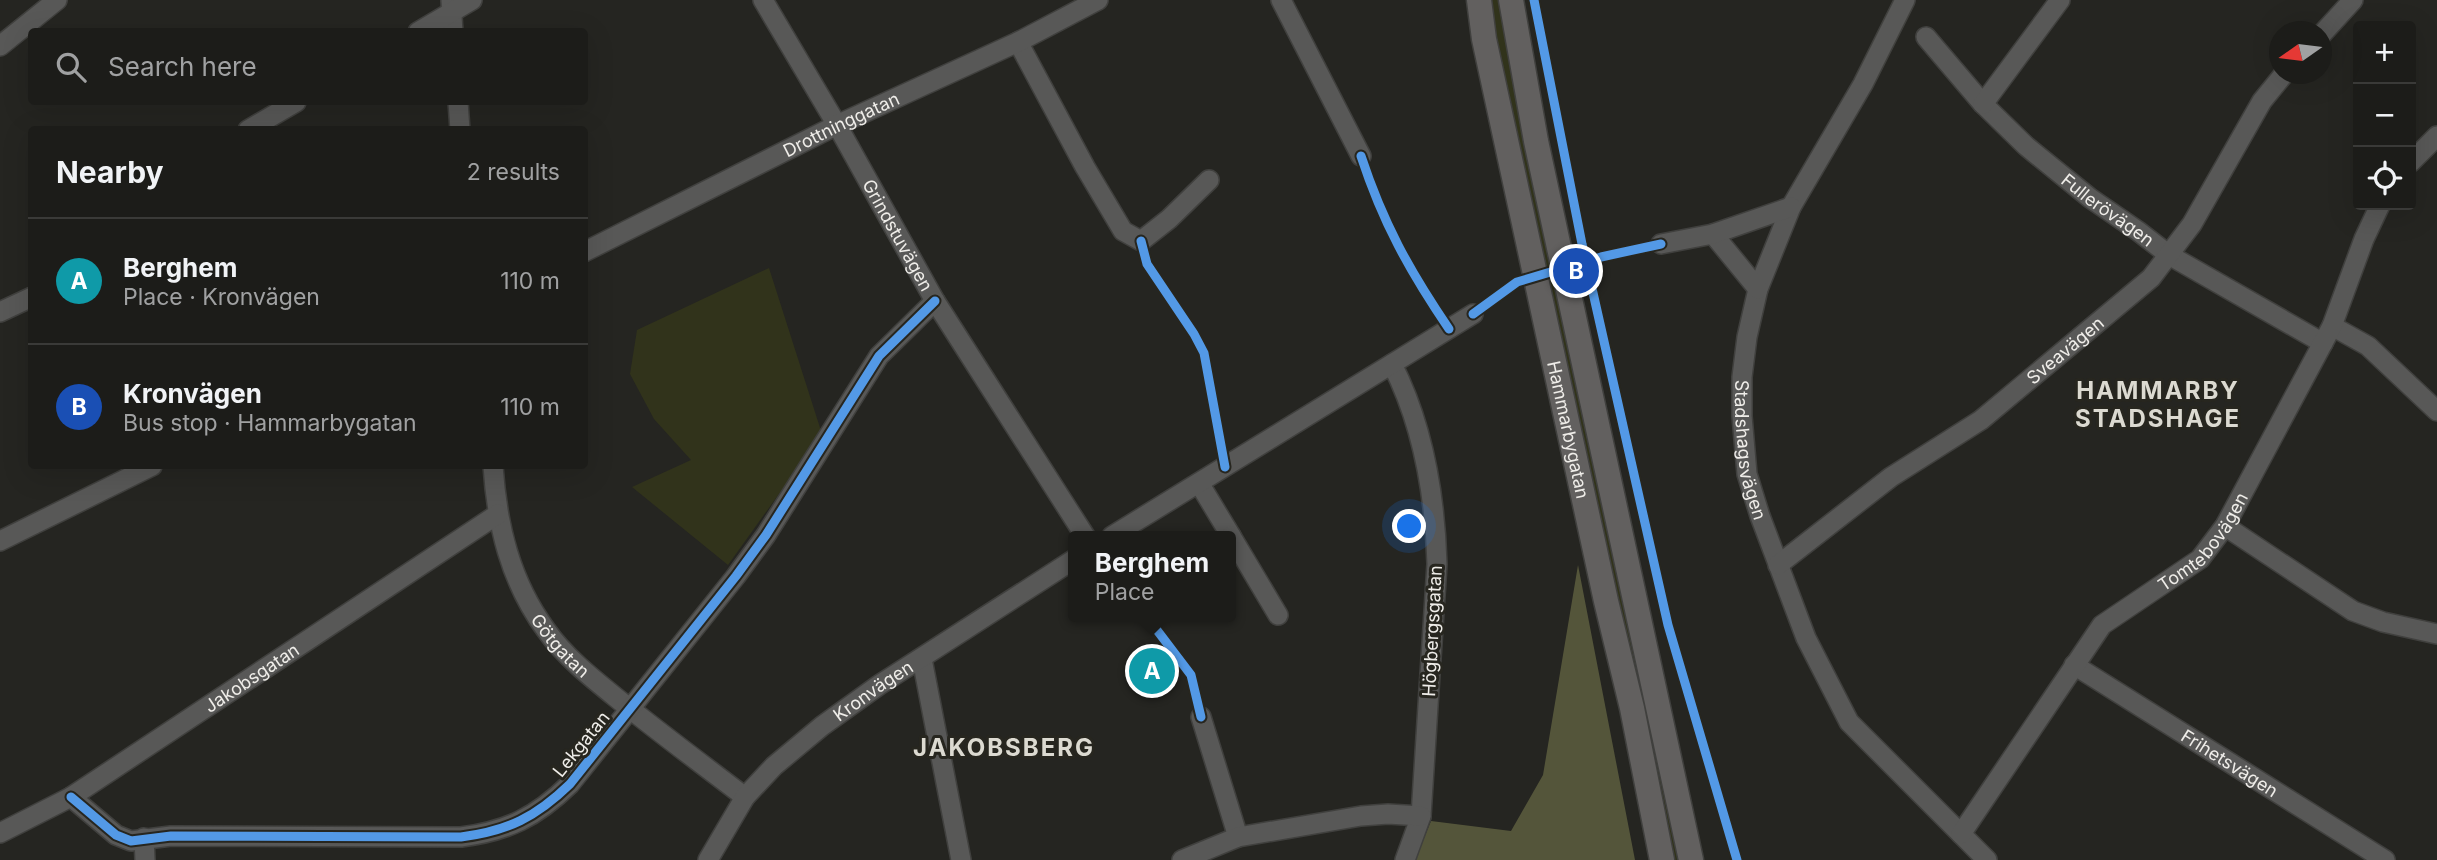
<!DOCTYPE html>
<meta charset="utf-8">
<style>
body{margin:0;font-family:Inter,sans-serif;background:#252522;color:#f1f3f6}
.controls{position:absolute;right:21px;top:21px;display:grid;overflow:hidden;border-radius:7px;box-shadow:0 7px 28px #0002}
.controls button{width:63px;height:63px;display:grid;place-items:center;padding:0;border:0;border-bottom:2px solid #3a3a38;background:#1c1c19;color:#f1f3f6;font:35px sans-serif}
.compass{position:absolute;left:2269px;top:21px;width:63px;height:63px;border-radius:50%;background:#1c1c19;box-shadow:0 7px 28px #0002;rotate:256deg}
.you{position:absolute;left:1410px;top:527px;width:24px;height:24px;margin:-18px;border:5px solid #fff;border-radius:50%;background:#1a73e8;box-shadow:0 0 0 10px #1a73e833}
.badge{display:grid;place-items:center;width:46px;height:46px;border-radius:50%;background:#a8a7a3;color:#fff;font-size:23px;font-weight:700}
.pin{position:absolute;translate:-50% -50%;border:4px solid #fff;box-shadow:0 2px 7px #0006}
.popup{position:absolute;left:1068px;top:531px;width:168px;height:91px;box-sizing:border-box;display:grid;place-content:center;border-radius:7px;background:#1c1c19;filter:drop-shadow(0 2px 5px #0005);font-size:23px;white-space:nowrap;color:#a0a1a2}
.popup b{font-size:26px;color:#f1f3f6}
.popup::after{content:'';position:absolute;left:50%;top:100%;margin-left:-14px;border:14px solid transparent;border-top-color:#1c1c19}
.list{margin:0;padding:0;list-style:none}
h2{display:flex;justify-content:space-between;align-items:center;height:91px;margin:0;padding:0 28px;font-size:30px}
h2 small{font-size:23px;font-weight:400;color:#a0a1a2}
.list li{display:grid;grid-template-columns:46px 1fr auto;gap:21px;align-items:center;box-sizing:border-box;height:126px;padding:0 28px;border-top:2px solid #3a3a38}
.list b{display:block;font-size:26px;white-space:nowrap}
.list p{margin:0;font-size:23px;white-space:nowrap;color:#a0a1a2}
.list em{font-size:23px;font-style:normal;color:#a0a1a2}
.icon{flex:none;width:38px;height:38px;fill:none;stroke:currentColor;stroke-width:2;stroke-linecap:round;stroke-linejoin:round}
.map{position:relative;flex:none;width:2437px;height:860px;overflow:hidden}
.search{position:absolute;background:#1c1c19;box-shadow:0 7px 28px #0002;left:28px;top:28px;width:560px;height:77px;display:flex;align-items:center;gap:18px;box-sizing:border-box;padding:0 24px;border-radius:7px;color:#a0a1a2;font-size:26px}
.panel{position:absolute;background:#1c1c19;box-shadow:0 7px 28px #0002;left:28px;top:126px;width:560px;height:343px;border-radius:7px}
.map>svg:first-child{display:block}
.green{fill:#31331b}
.forest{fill:#54553a}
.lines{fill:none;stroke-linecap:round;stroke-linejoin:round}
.minor-casing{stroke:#40403e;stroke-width:22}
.major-casing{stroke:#40403e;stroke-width:27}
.minor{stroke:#585857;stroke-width:19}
.major{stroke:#62605f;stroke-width:24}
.cycleway-casing{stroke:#27261f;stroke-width:13}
.cycleway{stroke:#5399e6;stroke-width:9}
.labels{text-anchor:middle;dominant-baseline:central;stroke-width:6;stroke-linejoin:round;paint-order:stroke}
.street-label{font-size:18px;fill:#efede9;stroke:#27261f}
.district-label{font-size:24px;font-weight:bold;letter-spacing:2px;fill:#dcdad1;stroke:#27261f}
</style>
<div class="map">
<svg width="2437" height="860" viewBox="0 0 2437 860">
<rect width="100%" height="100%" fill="#252521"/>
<g class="green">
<polygon points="1491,0 1499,0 1682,860 1673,860 1495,38"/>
<polygon points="769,268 822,434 728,565 632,487 691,460 654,419 630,374 637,330"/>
</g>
<polygon class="forest" points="1578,565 1635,860 1415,860 1431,821 1511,831 1543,775"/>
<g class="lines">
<defs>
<g id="minor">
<path id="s1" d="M763,0L837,125L935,301L1085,536"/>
<polyline points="1281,0 1361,156"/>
<path id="s2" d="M1905,0L1863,84L1791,207L1758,289L1747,337L1742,377V416L1747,474L1760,516L1806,638L1849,722L1987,860"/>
<polyline points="451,1 453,32"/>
<polyline points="418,32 472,0"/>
<polyline points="2322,34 2353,0"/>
<path id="s3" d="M1926,37L1983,104L2026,146L2090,198L2138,231L2169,255L2323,343"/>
<polyline points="1018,42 1085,167 1123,231 1141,241 1169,219 1209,180"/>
<polyline points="0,46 57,0"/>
<polyline points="458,102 460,130"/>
<polyline points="1983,104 2060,0"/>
<polyline points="248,130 296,102"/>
<polyline points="2411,162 2437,136"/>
<polyline points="1713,234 1758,289"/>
<polyline points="1661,244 1713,234 1791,207"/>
<path id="s4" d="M584,252L837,125L1018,42L1098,0"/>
<polyline points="0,312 32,297"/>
<polyline points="2332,326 2368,346 2437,411"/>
<path d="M1392,364C1423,425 1435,495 1437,564L1421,816L1405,860"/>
<path id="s5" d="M493,466C497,525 510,581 546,630C565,657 593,679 619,700C660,733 703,765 745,797"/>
<polyline points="1199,483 1231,536"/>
<polyline points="2225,526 2353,611 2383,622 2437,634"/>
<polyline points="1112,536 1473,314"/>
<polyline points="1231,536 1278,615"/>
<polyline points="0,541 152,466"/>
<path id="s6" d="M1778,565L1891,477L1981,420L2151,278L2192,224L2262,101L2284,74"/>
<polyline points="922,659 961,860"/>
<path id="s7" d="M2074,665L2385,860"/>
<polyline points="1201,717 1238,837"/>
<path d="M71,797L116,835L131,841L171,836L461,837C508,831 536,817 570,784L736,576L766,535L879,356L935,301"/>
<path id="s8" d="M0,833L71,797L498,514"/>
<path id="s9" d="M1961,834L2102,625L2200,559L2225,526L2332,326L2364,239L2380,205"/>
<polyline points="144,838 145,860"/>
<path id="s10" d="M708,860L745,797L774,766L822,726L879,685L1073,560"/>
<polyline points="1182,860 1238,837 1361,816 1388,814 1421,816"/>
</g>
<g id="major">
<path id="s11" d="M1479,0L1484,39L1606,601L1632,708L1662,860"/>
<polyline points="1511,0 1536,141 1691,860"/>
</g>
</defs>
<use href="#minor" class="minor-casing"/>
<use href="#major" class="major-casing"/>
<use href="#minor" class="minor"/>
<use href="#major" class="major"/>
<defs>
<g id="cycleway">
<polyline points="1534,0 1582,244 1668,625 1737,860"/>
<path d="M1361,156C1383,223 1409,270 1449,329"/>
<polyline points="1141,241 1147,264 1194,334 1204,353 1225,467"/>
<polyline points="1473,314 1517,282 1601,257 1661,244"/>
<polyline points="1147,617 1191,675 1201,717"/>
<path d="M71,797L116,835L131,841L171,836L461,837C508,831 536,817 570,784L736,576L766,535L879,356L935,301"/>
</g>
</defs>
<use href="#cycleway" class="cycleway-casing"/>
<use href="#cycleway" class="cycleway"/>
</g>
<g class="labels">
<g class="street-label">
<text stroke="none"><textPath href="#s4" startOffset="287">Drottninggatan</textPath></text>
<text stroke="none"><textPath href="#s3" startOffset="252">Fullerövägen</textPath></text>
<text stroke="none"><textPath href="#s1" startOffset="271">Grindstuvägen</textPath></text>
<text stroke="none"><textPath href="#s6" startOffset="359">Sveavägen</textPath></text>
<text stroke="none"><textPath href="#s11" startOffset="439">Hammarbygatan</textPath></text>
<text stroke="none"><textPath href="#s2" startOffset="488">Stadshagsvägen</textPath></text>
<text stroke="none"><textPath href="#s9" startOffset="385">Tomtebovägen</textPath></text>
<text transform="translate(1432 631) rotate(-87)">Högbergsgatan</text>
<text stroke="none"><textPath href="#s5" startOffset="196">Götgatan</textPath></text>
<text stroke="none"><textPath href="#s8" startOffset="296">Jakobsgatan</textPath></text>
<text stroke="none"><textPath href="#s10" startOffset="240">Kronvägen</textPath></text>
<text transform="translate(581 744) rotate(-51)">Lekgatan</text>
<text stroke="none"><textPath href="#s7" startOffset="184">Frihetsvägen</textPath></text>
</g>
<g class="district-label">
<text x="2158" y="390">HAMMARBY<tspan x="2158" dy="28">STADSHAGE</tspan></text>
<text x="1004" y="747">JAKOBSBERG</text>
</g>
</g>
</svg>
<div class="controls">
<button>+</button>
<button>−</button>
<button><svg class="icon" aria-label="locate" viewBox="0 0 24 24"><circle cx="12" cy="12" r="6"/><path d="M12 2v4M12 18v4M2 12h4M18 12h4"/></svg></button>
</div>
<svg class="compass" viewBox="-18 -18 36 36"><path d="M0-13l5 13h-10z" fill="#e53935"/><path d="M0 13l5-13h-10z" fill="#a0a1a2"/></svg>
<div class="you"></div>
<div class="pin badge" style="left:1152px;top:671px;background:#0f9aa8">A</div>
<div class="popup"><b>Berghem</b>Place</div>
<div class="pin badge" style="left:1576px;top:271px;background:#1a4fb4">B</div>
<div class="search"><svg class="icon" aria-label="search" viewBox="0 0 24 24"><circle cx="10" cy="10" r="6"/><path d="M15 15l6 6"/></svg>Search here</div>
<section class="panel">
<h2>Nearby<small>2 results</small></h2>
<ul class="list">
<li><span class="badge" style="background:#0f9aa8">A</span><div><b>Berghem</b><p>Place · Kronvägen</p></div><em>110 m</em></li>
<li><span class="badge" style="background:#1a4fb4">B</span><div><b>Kronvägen</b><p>Bus stop · Hammarbygatan</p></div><em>110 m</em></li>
</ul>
</section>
</div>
